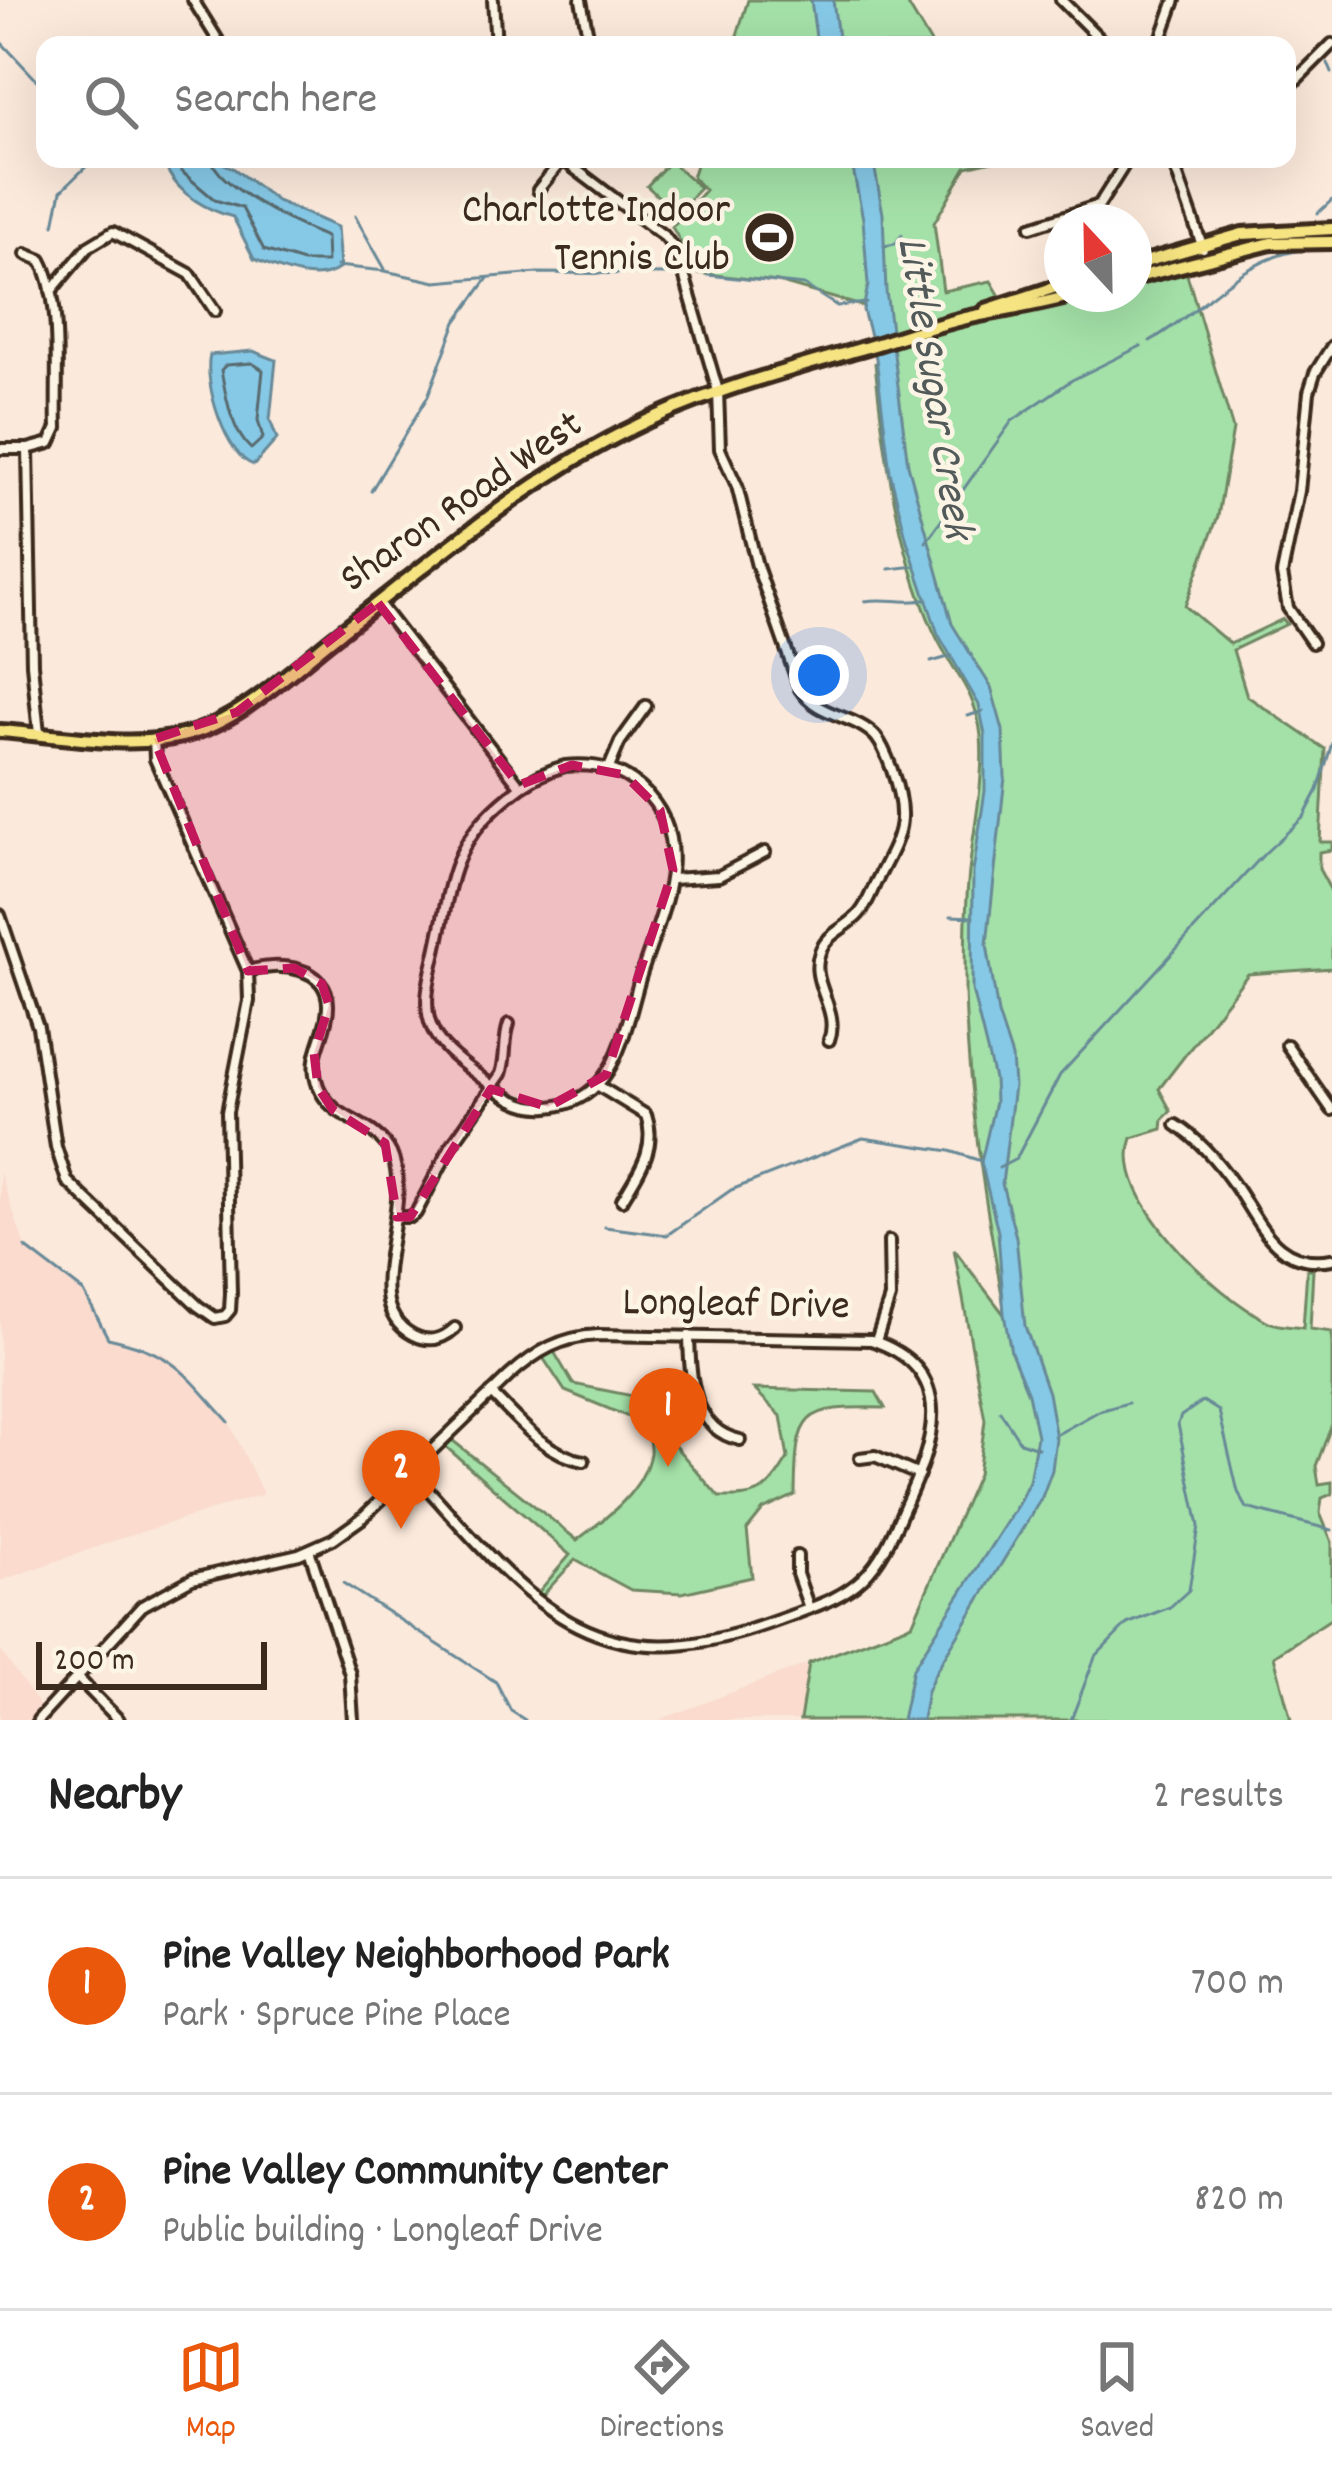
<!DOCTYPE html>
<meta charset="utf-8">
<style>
body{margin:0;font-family:Dekko,sans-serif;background:#f6f6f6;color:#222}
.compass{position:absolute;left:1044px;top:204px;width:108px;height:108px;border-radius:50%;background:#fff;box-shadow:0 12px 48px #0002;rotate:338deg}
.scale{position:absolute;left:36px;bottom:30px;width:231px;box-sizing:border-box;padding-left:12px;border:6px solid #3b2a1e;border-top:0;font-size:33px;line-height:42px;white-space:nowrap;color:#3b2a1e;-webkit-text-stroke:9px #fcf5e5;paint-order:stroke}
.you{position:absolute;left:819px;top:675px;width:42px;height:42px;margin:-30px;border:9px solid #fff;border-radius:50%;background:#1a73e8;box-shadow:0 0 0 18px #1a73e833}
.badge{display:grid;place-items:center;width:78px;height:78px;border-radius:50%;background:#ea580c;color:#fff;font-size:39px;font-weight:700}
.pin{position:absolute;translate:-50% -99px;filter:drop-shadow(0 3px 6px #0008)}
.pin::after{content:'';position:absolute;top:63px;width:42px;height:36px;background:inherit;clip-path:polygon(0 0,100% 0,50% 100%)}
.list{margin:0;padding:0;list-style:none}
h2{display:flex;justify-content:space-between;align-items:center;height:156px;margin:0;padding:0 48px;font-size:51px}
h2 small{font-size:39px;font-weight:400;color:#767676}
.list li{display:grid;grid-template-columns:78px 1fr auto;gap:36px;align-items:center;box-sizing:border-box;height:216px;padding:0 48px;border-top:3px solid #e0e0e0}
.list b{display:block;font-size:45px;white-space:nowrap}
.list p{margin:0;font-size:39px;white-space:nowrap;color:#767676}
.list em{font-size:39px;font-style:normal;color:#767676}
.icon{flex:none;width:66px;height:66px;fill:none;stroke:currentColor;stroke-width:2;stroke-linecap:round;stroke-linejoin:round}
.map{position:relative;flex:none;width:1332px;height:1720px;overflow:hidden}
.search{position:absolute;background:#fff;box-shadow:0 12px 48px #0002;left:36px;right:36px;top:36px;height:132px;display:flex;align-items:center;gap:30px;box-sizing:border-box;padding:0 42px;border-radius:24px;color:#767676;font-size:45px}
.sheet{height:588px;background:#fff}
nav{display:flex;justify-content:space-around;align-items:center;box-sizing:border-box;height:168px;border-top:3px solid #e0e0e0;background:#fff;font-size:33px;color:#767676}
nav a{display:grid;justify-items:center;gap:6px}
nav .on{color:#ea580c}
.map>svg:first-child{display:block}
.built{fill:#fadbce}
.green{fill:#a4e1a8;stroke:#708663;stroke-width:3}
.water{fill:#86c9e7;stroke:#688997;stroke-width:3}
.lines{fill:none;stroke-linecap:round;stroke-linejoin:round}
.shore{stroke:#596a6e;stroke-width:3}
.stream{stroke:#688997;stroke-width:3}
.minor-casing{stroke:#3b2a1e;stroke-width:16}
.major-casing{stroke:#3b2a1e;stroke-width:20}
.minor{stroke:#fcf5e5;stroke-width:8}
.major{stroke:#f6e381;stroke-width:10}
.marked{fill:#c2185b;fill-opacity:0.2;stroke:#c2185b;stroke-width:9;stroke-dasharray:24 15;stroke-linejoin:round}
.labels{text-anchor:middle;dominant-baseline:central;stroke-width:9;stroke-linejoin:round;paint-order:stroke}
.poi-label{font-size:42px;fill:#3b2a1e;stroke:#fcf5e5;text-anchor:end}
.street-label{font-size:42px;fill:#3b2a1e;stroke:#fcf5e5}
.water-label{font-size:45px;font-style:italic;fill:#525a5a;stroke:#fcf5e5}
</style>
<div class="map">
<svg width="1332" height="1720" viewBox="0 0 1332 1720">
<rect width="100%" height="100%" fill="#fbe9db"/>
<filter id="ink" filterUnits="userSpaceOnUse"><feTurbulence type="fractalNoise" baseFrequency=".00833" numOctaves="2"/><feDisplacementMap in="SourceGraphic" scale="24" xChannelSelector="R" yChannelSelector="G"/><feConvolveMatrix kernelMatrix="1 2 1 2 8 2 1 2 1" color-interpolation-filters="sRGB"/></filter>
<g filter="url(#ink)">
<g class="built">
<polygon points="0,1173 25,1247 84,1292 108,1338 162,1353 182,1368 229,1422 263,1494 119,1539 0,1581"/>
<polygon points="0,1650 50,1720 0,1720"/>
<polygon points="809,1663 800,1720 659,1720"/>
</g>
<g class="green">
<polygon points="748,0 905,0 932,45 734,45"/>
<path d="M698,159H1001L966,167L934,223L943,291L991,281L1012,316L1102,294H1134V285L1186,271L1233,429L1218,516L1185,606L1230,644L1283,619L1287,624L1233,650L1247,696L1325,749L1320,842H1332V850L1319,852V869L1332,893V968L1248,974L1159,1089L1171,1111L1163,1119L1162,1129L1132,1138C1110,1199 1217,1296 1267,1321C1277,1327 1291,1326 1303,1328L1307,1269H1313L1310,1329L1332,1332V1424L1316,1466L1319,1484L1332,1482V1494L1322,1498L1320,1513L1332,1542V1618L1274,1656L1291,1720H800L809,1663L912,1624L978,1474L985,1420L954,1249L1006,1317C986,1208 968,1103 965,991C965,955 965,918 968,882C972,834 985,785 981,736C976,689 951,671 933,630C897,546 884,452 875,363L885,354L879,311L778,282L698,273L672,227L705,190L692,177Z"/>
<polygon points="670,161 700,188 676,213 647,186"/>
<path d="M553,1350L573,1384L648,1399L668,1438L719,1497C760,1498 767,1493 788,1458L781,1416L754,1389L876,1392L885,1408C801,1406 796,1412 795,1495L763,1510L747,1530L752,1577L682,1593L631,1590L575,1560L541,1597L536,1595L570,1555L445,1446L452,1440L577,1540C605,1519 644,1491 650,1453C651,1444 647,1433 646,1424L565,1391L542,1356Z"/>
</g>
<g class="water">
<polygon points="811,0 833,0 839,45 817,45"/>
<path d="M171,159H213L233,168L277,201L337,227L340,268C316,286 280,269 254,259L233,217C207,210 180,195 167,170Z"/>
<polygon points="851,159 873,159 883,214 886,291 908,465 952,624 991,687 1003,730 1005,777 987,944 998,1014 1012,1057 1014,1086 1002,1184 1016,1237 1025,1326 1048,1393 1056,1438 1052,1470 1042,1497 936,1671 927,1691 922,1720 902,1720 913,1668 1018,1504 1029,1481 1037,1436 1028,1394 1011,1352 1004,1314 998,1232 981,1162 995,1102 994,1079 972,990 973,872 985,791 985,735 979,705 938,634 907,541 890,472 876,358 863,310 868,285 863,219"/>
<path d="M253,351L276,360L270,420L277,439L254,465C226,457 203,383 210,355Z"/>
</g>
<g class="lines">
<g class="shore">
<path d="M179,159L181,171L215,200L242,208L264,250L303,262H327L326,237C300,227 216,186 212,159"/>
<path d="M252,363L263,370L258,420L263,438L251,449C231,431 226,396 221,370L226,365Z"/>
</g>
<g class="stream">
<polyline points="0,41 45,89"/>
<polyline points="1328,63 1332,73"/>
<polyline points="1318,213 1332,200"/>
<polyline points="355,216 385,269"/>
<polyline points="54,225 61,191 94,159"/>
<polyline points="884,246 895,244 902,235"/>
<polyline points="337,266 385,271 436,282 537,273 669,274"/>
<polyline points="708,275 804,285 837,306 866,303"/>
<path d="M1150,341C1201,312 1237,262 1296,251"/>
<polyline points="371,491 428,396 456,322 488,278"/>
<polyline points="926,542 1012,421 1072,380 1141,346"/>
<polyline points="889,569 916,566"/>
<path d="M865,601C887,597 907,605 928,599"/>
<polyline points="931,662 952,656"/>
<polyline points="968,716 983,711"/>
<polyline points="951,916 973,917"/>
<polyline points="999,1168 1016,1159 1060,1075 1265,853 1304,817 1318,790 1332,743"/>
<polyline points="605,1227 667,1235 731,1190 863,1138 950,1151 981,1161"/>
<path d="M25,1247L84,1292L108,1338C176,1353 184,1373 229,1422"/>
<polyline points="1000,1411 1020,1442 1038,1448"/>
<polyline points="1054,1436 1099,1411 1128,1403"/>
<polyline points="343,1583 496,1682 511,1711 525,1720"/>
<polyline points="1071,1720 1095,1657 1127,1624 1170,1607 1189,1590 1199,1526 1178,1424 1181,1416 1203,1401 1219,1411 1238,1492 1247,1508 1332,1530"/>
</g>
<defs>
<g id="minor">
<polyline points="193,0 221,45"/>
<polyline points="493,0 496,45"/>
<polyline points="581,0 590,45"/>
<polyline points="1061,0 1106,45"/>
<polyline points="1159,45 1175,0"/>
<polyline points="1287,89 1332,44"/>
<path d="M562,159L665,237L678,254L718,391L720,449L737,486L757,566L800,689C818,718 855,714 876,737C884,747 888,759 892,770C910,823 900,835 876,882C871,893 867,905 859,914C847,928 827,933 820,952C808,983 841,1009 829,1040"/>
<polyline points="1172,159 1203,248"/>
<polyline points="538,190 563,159"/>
<polyline points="1031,227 1099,205 1128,159"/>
<path d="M26,254L41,260C63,301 55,381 57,428L50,443L28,449"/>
<polyline points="51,291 88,247 113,232 190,274 215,311"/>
<polyline points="0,449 28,449 32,664 39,734"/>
<polyline points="378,603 520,786"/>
<polyline points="1312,643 1288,608 1282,574 1299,491 1309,392 1315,373 1332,346"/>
<path d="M565,766C594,763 619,768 641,788C699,841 661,913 641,975C631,1007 624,1051 603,1078C590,1095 570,1106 548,1107C521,1109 503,1095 483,1079C465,1065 441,1050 432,1028C421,1002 431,974 437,947C452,878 451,843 509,796C527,781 543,772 565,766Z"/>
<polyline points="609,768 620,742 646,706"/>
<polyline points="672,879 719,876 765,852"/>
<polyline points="0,915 38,1027 56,1147 67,1181 198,1306 215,1318 225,1316 230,1310 231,1293 227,1112 249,1001 248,971 155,759 154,739"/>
<path d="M248,971C277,962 329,965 328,1006C328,1036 306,1055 318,1086C332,1122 375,1120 391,1153C417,1209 353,1304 413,1335C429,1343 442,1340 455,1328"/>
<polyline points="1287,1045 1332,1110"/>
<path d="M597,1085L646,1115C658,1148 638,1173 622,1200"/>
<path d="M1176,1125C1200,1140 1219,1163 1235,1186C1261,1224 1276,1269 1332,1259"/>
<path d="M397,1217H410L416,1213L451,1146L501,1074C507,1057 503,1041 509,1024"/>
<path d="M689,1336C690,1376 692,1430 740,1440"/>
<polyline points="876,1341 890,1298 889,1241"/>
<path d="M491,1393C517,1419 546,1455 584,1461"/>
<polyline points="860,1458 875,1456 919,1475"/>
<polyline points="309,1550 350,1674 353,1720"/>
<polyline points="797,1556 797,1574 809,1608"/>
<polyline points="77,1677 119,1720"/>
<path d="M38,1720L142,1606L192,1579L299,1554L333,1539L361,1519L509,1376C537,1351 561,1337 598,1335L871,1340C961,1370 933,1445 904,1508C893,1533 883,1559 863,1578C842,1598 816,1606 790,1616C719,1642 650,1662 578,1626C515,1595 459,1521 411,1471"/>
</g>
<g id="major">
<polyline points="1134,265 1242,234 1332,229"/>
<polyline points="1134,278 1271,243 1332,242"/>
<polyline points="986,310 1062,285"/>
<path d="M0,731C54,735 130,749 182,736C240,722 288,673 334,637C427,565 520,485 624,432C698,394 777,373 857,350C897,339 938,323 980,315C1013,309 1045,303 1078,294"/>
</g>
</defs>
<use href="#minor" class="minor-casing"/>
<use href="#major" class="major-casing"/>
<use href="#minor" class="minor"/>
<use href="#major" class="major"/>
</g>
</g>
<path class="marked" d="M378,603L519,785L572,765L625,775L660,810L673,870L606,1075L548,1107L491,1089L410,1217H397L385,1143L333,1110L318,1087L314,1053L329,1005L322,984L294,968L248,971L154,739L237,712Z"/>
<defs>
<symbol id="stadium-disc" viewBox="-11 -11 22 22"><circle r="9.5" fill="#3b2a1e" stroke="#fcf5e5"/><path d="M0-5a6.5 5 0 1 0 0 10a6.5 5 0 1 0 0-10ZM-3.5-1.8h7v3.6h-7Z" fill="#fff"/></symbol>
</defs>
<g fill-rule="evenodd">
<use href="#stadium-disc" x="740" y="208" width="59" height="59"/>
</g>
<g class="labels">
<g class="poi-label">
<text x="730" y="213">Charlotte Indoor<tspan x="730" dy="48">Tennis Club</tspan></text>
</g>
<g class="street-label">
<text transform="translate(463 504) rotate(-35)">Sharon Road West</text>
<text transform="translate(736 1307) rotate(1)">Longleaf Drive</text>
</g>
<g class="water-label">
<text transform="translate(932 388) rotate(81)">Little Sugar Creek</text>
</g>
</g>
</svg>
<svg class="compass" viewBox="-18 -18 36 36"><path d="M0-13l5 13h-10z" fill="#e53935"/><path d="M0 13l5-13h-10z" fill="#767676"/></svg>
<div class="scale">200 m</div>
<div class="you"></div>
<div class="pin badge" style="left:668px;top:1467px">1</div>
<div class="pin badge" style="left:401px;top:1529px">2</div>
<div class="search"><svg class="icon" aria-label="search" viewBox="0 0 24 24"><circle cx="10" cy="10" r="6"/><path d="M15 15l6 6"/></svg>Search here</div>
</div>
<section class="sheet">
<h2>Nearby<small>2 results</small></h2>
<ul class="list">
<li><span class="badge">1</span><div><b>Pine Valley Neighborhood Park</b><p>Park · Spruce Pine Place</p></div><em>700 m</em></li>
<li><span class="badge">2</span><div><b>Pine Valley Community Center</b><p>Public building · Longleaf Drive</p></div><em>820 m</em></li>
</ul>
</section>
<nav>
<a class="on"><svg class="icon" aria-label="map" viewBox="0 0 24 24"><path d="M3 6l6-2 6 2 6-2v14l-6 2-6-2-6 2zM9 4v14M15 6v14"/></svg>Map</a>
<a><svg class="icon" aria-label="directions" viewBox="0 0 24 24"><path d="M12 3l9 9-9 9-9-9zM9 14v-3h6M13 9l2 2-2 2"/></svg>Directions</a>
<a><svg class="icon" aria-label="saved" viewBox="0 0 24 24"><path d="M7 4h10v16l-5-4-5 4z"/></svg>Saved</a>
</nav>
